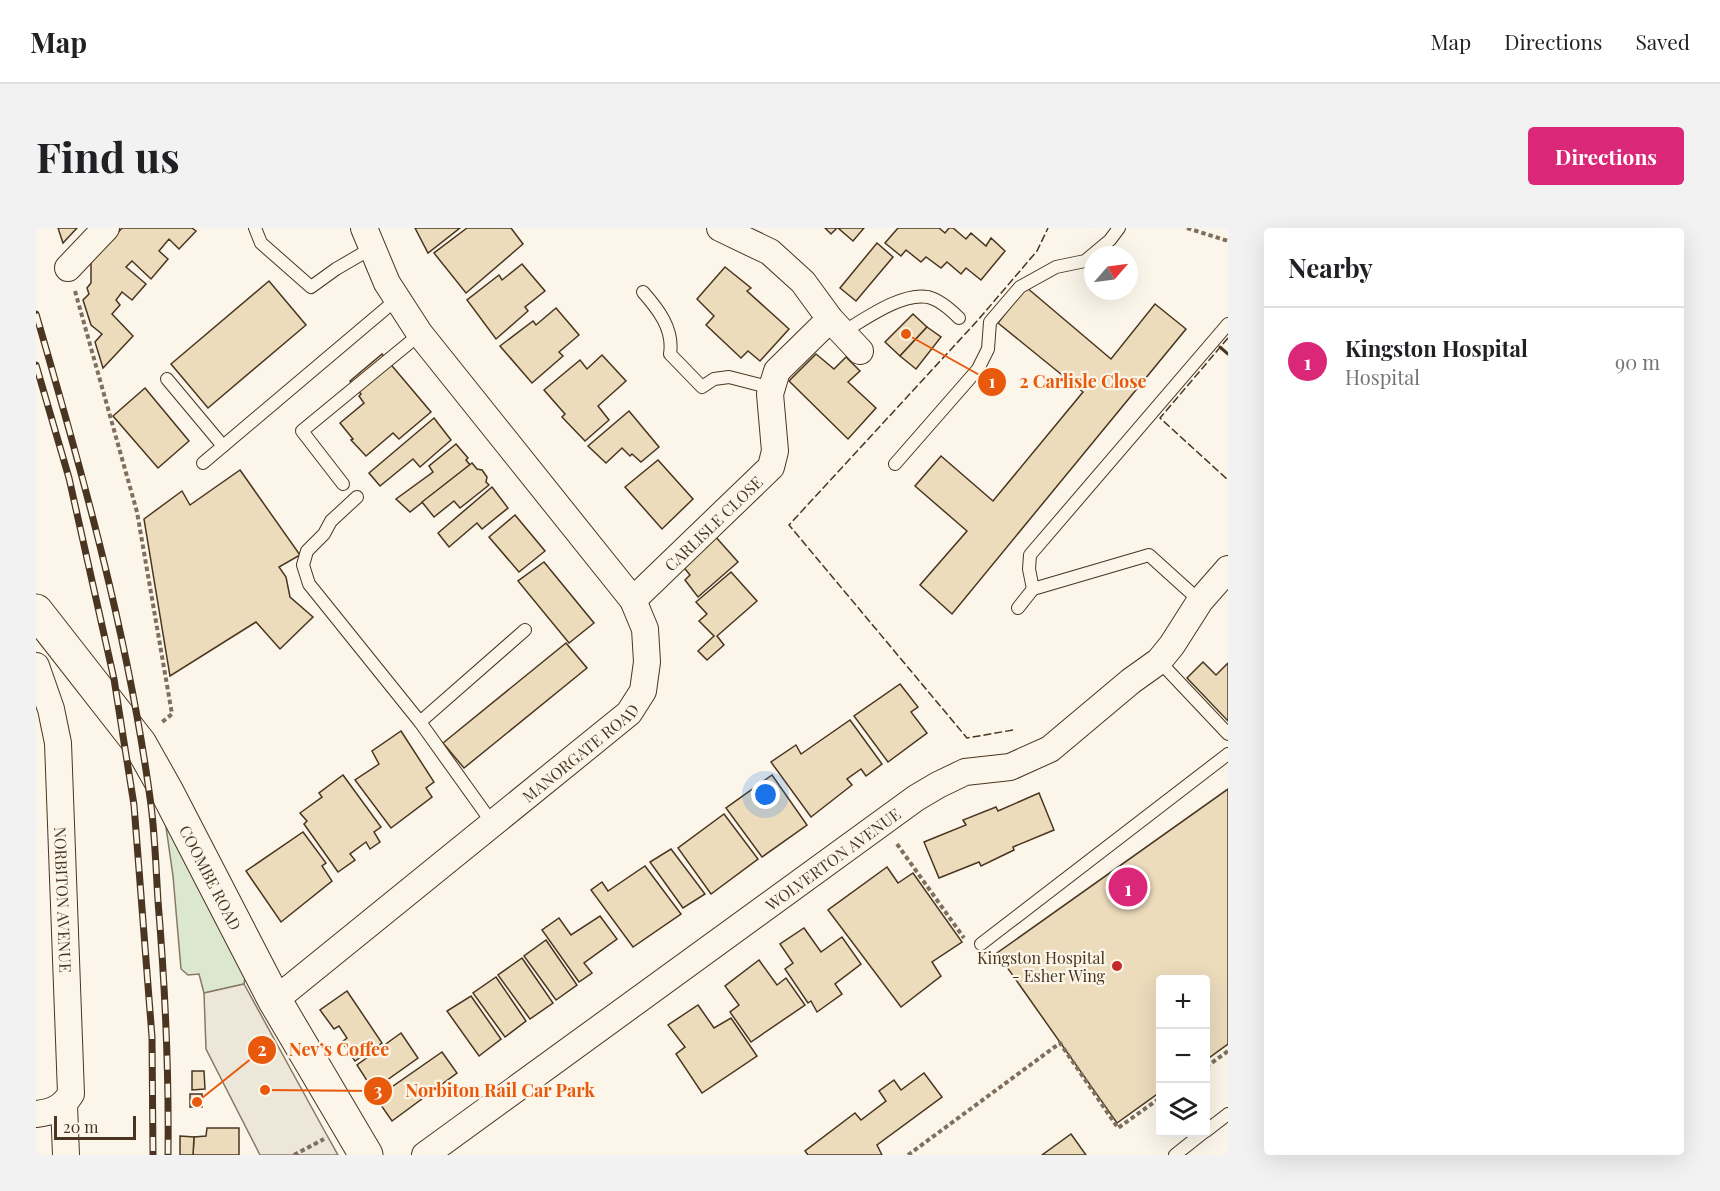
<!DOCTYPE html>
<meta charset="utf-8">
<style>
body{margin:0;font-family:"Playfair Display",serif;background:#f2f2f2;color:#202124}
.controls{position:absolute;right:18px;bottom:18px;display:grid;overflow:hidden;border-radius:6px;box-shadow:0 6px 24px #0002}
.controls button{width:54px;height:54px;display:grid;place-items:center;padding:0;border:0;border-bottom:2px solid #e0e0e0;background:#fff;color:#202124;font:30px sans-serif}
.compass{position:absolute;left:1048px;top:18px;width:54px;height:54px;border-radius:50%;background:#fff;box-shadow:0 6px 24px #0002;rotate:62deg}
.scale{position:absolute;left:18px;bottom:15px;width:82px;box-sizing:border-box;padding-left:6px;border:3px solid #4a3520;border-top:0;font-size:16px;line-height:21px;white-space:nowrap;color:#4a3520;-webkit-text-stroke:4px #fbf6e9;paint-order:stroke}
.you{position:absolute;left:730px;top:567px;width:21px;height:21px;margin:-15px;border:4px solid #fff;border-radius:50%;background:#1a73e8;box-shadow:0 0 0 9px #1a73e833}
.badge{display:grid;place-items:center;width:39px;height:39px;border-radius:50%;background:#db2777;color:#fff;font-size:20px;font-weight:700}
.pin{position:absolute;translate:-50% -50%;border:3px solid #fff;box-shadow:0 2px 6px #0006}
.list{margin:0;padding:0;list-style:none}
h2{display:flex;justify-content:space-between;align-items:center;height:78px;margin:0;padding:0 24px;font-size:26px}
h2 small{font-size:20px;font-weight:400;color:#757577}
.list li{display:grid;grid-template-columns:39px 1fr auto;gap:18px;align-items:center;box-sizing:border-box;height:108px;padding:0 24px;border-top:2px solid #e0e0e0}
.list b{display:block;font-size:22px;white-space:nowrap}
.list p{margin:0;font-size:20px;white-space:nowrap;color:#757577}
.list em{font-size:20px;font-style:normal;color:#757577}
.icon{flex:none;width:33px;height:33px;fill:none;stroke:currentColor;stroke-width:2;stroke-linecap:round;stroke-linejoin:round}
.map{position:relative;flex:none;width:1192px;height:927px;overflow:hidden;border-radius:6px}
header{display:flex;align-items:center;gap:36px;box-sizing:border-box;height:84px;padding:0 30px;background:#fff;border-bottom:2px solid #e0e0e0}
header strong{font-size:28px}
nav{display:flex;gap:33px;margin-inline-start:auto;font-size:21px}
.intro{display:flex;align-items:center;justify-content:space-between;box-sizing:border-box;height:144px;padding:0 36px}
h1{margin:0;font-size:42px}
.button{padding:15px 27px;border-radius:6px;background:#db2777;color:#fff;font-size:21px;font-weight:700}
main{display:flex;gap:36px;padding:0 36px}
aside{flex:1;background:#fff;border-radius:6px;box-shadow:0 6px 24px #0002}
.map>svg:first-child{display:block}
.green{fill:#dce7d0;stroke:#887966;stroke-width:1.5}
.parking{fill:#ede7d9;stroke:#887966;stroke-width:1.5}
.building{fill:#ecdcbc;stroke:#4a3520;stroke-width:1.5}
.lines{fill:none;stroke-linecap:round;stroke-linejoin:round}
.service-casing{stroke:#4a3520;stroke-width:14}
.minor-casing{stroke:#4a3520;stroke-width:28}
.primary-casing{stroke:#4a3520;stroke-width:35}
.path{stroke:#7f6f5c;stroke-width:4;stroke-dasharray:4.5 3;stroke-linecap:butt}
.service{stroke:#fbf6e9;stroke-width:12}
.minor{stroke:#fbf6e9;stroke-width:26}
.primary{stroke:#fbf6e9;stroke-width:33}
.rail-casing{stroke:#4a3520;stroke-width:7}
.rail{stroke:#fbf6e9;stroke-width:4.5;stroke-dasharray:14;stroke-linecap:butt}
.fence{stroke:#4a3520;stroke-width:1.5;stroke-dasharray:8 3;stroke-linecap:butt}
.wall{stroke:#4a3520;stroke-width:3}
.poi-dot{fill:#c62828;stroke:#fbf6e9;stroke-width:2}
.labels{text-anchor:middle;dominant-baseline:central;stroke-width:4.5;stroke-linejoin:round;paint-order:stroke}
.street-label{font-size:16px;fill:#4a3520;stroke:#fbf6e9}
.poi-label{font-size:16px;fill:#4a3520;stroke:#fbf6e9;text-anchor:end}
.leader{fill:none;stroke:#e8590c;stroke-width:2}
.callout-dot{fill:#e8590c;stroke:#fbf6e9;stroke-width:2}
.mark-label{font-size:18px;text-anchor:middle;font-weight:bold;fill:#fff}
.callout-label{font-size:18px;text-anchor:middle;font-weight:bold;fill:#e8590c;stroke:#fbf6e9;stroke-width:4.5;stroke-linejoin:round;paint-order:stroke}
</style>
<header>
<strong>Map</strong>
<nav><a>Map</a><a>Directions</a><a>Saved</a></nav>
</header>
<div class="intro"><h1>Find us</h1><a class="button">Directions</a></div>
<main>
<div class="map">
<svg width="1192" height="927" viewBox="0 0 1192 927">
<rect width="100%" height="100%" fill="#fbf6e9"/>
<polygon class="green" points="134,597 209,749 208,756 168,765 163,746 152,747 145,741 137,648 130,599"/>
<polygon class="parking" points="208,756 288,902 302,927 224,927 170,821 168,765"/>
<g class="building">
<polygon points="22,0 41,0 27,15"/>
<polygon points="86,0 156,0 160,3 143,21 133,11 123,23 132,31 115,51 96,33 90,39 110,56 96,72 86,64 80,72 84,77 76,86 97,108 67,140 59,114 66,106 55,97 47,72 53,66 51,60 55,55 55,34"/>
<polygon points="379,0 424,0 392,25"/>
<polygon points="431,0 475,0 487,16 430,65 398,25"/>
<polygon points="789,0 801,0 795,6"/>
<polygon points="802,0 828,0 817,13"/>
<polygon points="862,0 903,0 909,5 913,0 917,0 930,11 935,5 950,18 955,10 969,23 945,52 930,40 925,46 911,34 905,40 890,29 885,34 870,22 865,28 849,15"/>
<polygon points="841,15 857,29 820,73 804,60"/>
<polygon points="486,36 509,63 489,79 492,83 460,111 431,72 463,47 466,52"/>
<polygon points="689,39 715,60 711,63 753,101 724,133 712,123 705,130 670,97 678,88 661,71"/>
<polygon points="233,53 270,97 172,180 135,136"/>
<polygon points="990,59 1075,131 1119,76 1150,101 916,386 884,357 931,303 879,258 905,228 957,273 1047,164 962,95"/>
<polygon points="520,80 543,107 523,124 527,128 496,155 464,118 497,93 500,97"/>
<polygon points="877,86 891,99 864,128 849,114"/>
<polygon points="891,99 905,109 880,141 864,128"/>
<polygon points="346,126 395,184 363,211 357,205 330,228 315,212 317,211 304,195 328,175 323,168 325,166 314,153"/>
<polygon points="780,126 798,141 810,129 824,143 812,154 840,180 812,211 753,153"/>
<polygon points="566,127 590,153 562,178 573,192 549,213 526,189 529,186 508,162 544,132 551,141"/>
<polygon points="109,160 153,213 122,240 77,188"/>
<polygon points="593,183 623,219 605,234 596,226 594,228 586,220 570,235 552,218"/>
<polygon points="398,190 415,212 384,239 377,231 344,258 333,245"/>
<polygon points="420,216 432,230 430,232 434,237 374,284 360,271 397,244 393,238"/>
<polygon points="622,232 657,271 626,301 589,259"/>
<polygon points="436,235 441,241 446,242 451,249 450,254 453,257 424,280 418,273 398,289 386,274"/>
<polygon points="204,242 264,327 243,339 250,349 254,369 277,389 244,421 220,394 134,448 108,291 146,263 154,277"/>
<polygon points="456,259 472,280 446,301 441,295 413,319 402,305"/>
<polygon points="479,287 509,323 483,344 453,309"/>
<polygon points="678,307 702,334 662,369 649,352 654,347 645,336"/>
<polygon points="508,334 558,395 533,415 482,353"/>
<polygon points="695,344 721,373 681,408 688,417 671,432 662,423 678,408 663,393 671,386 660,374"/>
<polygon points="530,415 551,440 428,540 407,515"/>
<polygon points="1167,434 1180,447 1192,435 1192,493 1151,450"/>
<polygon points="864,456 882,479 875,484 891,505 852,534 818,488"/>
<polygon points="814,492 846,536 830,548 825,541 811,551 816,557 775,589 735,534 760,517 765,526"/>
<polygon points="365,503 398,554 390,560 396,569 355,600 319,552 343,536 336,523"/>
<polygon points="307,547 345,599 338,604 344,614 334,621 330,614 314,626 319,632 302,644 268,596 271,593 264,585 286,569 283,565"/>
<polygon points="736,547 771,597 726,629 690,580"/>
<polygon points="1192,561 1192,816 1170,832 1170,752 1124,752 1124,864 1081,895 961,725"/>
<polygon points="1003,565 1018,602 977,619 978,622 945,638 943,634 903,650 888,614 930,597 927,592 960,579 962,583"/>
<polygon points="688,586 722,631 675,666 642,620"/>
<polygon points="267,604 290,635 286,638 296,653 245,694 210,643"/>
<polygon points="635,621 669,666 647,680 614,634"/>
<polygon points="609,638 645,686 597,719 555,662 566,654 572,663"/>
<polygon points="851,639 862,655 877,645 926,714 896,734 905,748 865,779 792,682"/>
<polygon points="564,688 581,711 548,735 556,745 543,754 506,702 523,690 535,707"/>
<polygon points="768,700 785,724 806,709 825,736 799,756 806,766 781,784 775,773 772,775 749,741 757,735 744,716"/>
<polygon points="510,712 541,757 520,772 488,728"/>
<polygon points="486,730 517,775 494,791 462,747"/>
<polygon points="723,732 741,757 750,750 769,777 715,814 694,784 703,777 689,758"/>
<polygon points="460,749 490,793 469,809 437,765"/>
<polygon points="311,763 346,815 319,833 306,814 311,810 303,798 298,801 284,782"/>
<polygon points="435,768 465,811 443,828 411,783"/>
<polygon points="662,777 678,800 695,790 721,828 666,865 640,826 649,819 632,797"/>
<polygon points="365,805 382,830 337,862 321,837"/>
<polygon points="406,824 421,845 356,893 340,870"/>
<polygon points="156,843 168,843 169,861 156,862"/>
<polygon points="888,845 906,869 841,917 846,927 772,927 769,923 819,885 825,892 850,873 843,863 858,852 865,862"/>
<rect x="154" y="866" width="12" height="13"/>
<polygon points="171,900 203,900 203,927 157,927 158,909 170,908"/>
<polygon points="1035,906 1050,927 1006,927"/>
<polygon points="144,908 158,909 157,927 144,927"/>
</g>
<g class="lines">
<defs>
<g id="service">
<polyline points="219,0 225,15 275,59 300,41 336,20"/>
<path d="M607,64C622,81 638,101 634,126L666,159L678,151L693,149L736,160"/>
<path d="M807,104C829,91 866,64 892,69C904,72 915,82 923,90"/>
<polyline points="131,151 187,218"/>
<polyline points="167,235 361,71"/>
<polyline points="859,236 942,141 952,121 954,94 984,59 1020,39 1049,33 1074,12 1083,0"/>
<polyline points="307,256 266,203 384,106"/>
<polyline points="321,269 295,293 288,306 271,323 267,337 273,356 384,494 457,596"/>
<polyline points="997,361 993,341 994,327 1192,96"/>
<polyline points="982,380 997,361 1113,327 1164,373"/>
<polyline points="1123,433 1192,506"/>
<polyline points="384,494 489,402"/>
<polyline points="945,716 1192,526"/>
<polyline points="1170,903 1192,886"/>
<polyline points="1139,927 1168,904"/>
</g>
<g id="minor">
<polyline points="684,0 734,24 767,54 794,91 824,123"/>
<polyline points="32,40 70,0"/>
<path id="s1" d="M597,372L735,239L739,223L734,166L741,143L794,91"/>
<path id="s2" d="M0,438L15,481L22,515L35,866C26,880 17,884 0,886"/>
<path id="s3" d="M238,771L249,764L593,485L607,463L611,434L609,401L597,372L384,106L351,55L328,0"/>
<polyline points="28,877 30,927"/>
<path id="s4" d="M389,927L880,570L902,557L929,544L974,539L1014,521L1095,453L1123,433L1136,417L1164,373L1192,341"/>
</g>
<g id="primary">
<path id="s5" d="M0,383L104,516L131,564L238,771L330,927"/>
</g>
</defs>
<use href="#service" class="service-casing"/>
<use href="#minor" class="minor-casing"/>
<use href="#primary" class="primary-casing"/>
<g class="path">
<polyline points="1151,0 1192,13"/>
<polyline points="39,63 101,284 136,486 125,495"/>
<polyline points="861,616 928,710"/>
<polyline points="1170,839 1192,823"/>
<polyline points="258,927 288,911"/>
<polyline points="872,927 1024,815 1082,900 1124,870"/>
</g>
<use href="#service" class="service"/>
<use href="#minor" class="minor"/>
<use href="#primary" class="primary"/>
<defs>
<g id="rail">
<path d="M0,86C47,247 93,411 115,577C119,609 120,641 122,673C129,757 133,842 132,927"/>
<polyline points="0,137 33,250 78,451 98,577 116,809 117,927"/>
</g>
</defs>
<use href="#rail" class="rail-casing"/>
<use href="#rail" class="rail"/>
<g class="fence">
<polyline points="1192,110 1124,190 1192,252"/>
<polyline points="977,502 931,510 753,297 942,92 1001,23 1012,0"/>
</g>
<polyline class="wall" points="1184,119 1192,126"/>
</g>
<circle class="poi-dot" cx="1081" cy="738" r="6"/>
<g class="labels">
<g class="street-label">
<text stroke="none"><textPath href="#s1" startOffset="111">CARLISLE CLOSE</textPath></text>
<text stroke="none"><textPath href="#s3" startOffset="393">MANORGATE ROAD</textPath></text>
<text stroke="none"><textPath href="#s4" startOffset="504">WOLVERTON AVENUE</textPath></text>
<text stroke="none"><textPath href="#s5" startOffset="320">COOMBE ROAD</textPath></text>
<text stroke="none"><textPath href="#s2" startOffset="237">NORBITON AVENUE</textPath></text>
</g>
<g class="poi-label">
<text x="1069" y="729">Kingston Hospital<tspan x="1069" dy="18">- Esher Wing</tspan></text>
</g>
</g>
<path class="leader" d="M870 106L956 154M161 874L226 822M229 862L342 863"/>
<g class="callout-dot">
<circle cx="870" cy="106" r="6"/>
<circle cx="161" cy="874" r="6"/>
<circle cx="229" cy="862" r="6"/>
<circle cx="956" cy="154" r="15"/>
<circle cx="226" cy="822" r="15"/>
<circle cx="342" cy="863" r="15"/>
</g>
<g class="mark-label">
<text x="956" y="160">1</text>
<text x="226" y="828">2</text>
<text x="342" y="869">3</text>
</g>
<g class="callout-label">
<text x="1047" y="160">2 Carlisle Close</text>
<text x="303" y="828">Nev’s Coffee</text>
<text x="464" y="869">Norbiton Rail Car Park</text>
</g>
</svg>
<div class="controls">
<button>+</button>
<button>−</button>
<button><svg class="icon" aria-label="layers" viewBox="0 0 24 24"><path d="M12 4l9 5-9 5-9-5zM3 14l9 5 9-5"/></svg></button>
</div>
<svg class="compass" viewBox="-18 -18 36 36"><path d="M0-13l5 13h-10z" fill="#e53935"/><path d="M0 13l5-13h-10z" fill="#757577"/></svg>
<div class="scale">20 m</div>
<div class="you"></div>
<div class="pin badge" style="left:1092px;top:659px">1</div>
</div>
<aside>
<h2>Nearby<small></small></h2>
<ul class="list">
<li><span class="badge">1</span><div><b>Kingston Hospital</b><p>Hospital</p></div><em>90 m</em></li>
</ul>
</aside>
</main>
